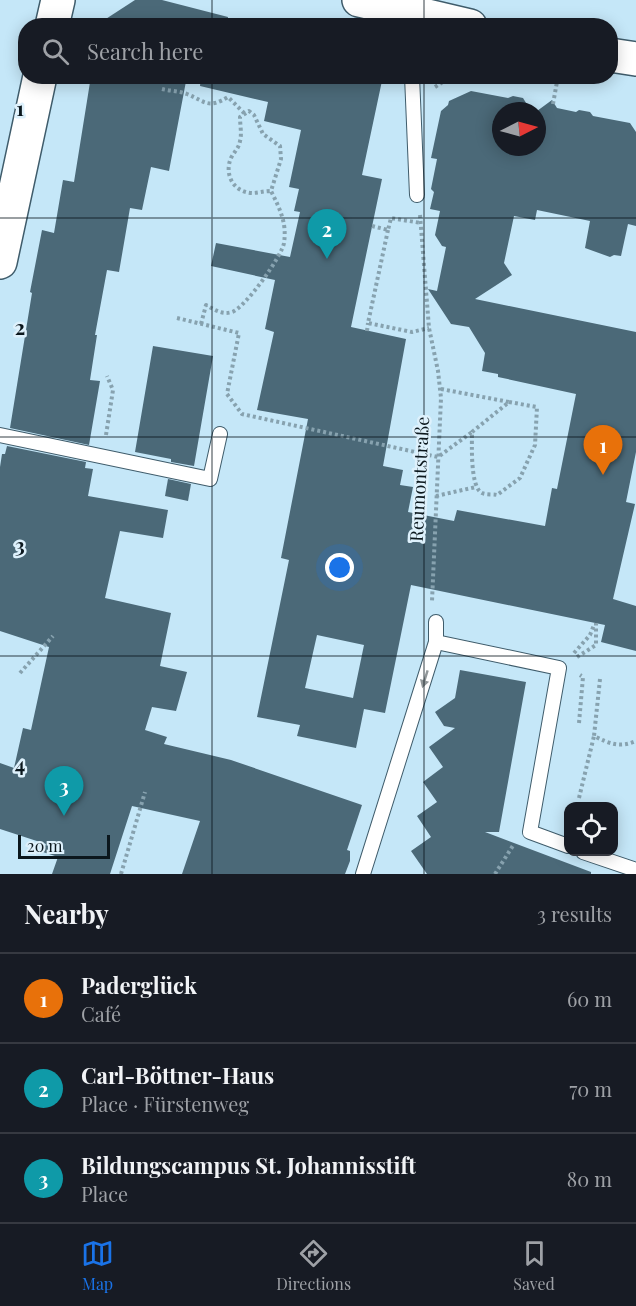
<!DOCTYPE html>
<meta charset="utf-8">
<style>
body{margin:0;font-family:"Playfair Display",serif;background:#242831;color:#f1f3f6}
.controls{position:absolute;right:18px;bottom:18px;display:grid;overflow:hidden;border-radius:12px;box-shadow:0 3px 15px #0003}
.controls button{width:54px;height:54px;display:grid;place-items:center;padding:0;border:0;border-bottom:2px solid #363941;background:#171b24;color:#f1f3f6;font:30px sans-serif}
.compass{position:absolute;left:492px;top:102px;width:54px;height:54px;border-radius:50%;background:#171b24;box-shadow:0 3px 15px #0003;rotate:84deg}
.scale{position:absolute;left:18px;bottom:15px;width:92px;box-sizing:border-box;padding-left:6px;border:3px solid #0b171d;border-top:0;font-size:16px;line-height:21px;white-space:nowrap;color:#0b171d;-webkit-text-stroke:4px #def1fc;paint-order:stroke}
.you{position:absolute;left:340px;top:568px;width:21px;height:21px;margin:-15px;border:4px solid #fff;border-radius:50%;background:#1a73e8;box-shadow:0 0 0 9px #1a73e833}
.badge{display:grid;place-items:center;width:39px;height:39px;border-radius:50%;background:#1a73e8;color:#fff;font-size:20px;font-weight:700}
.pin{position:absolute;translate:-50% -50px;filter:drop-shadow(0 2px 3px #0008)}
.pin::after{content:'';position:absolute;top:32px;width:21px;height:18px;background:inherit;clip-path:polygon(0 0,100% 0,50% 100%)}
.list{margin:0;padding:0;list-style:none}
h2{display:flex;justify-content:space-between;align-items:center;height:78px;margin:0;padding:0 24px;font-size:26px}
h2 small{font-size:20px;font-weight:400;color:#9ea1a6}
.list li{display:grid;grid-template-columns:39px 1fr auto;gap:18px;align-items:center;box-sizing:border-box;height:90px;padding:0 24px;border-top:2px solid #363941}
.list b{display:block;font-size:22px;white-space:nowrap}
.list p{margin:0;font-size:20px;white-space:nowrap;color:#9ea1a6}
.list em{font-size:20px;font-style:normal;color:#9ea1a6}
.icon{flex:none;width:33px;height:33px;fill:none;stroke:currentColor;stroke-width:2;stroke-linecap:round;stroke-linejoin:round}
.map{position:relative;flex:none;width:636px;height:874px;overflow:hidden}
.search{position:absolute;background:#171b24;box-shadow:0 3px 15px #0003;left:18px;right:18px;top:18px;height:66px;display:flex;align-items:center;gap:15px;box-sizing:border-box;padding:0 21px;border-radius:24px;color:#9ea1a6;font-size:22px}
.sheet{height:348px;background:#171b24}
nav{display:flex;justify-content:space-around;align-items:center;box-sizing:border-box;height:84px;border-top:2px solid #363941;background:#171b24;font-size:16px;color:#9ea1a6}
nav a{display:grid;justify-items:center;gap:3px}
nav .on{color:#1a73e8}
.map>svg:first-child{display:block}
.building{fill:#4b6978;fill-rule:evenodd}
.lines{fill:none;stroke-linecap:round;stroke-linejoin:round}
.lane-casing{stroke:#3f5c6b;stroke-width:16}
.secondary-casing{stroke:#3f5c6b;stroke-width:36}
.path{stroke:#87a2af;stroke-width:4;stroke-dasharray:3 3;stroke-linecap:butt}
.lane{stroke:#fff;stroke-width:14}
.secondary{stroke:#fff;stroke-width:33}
.oneway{fill:#919799}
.grid{fill:none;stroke:#0b171d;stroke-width:1.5;stroke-opacity:0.55}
.labels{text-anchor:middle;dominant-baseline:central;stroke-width:5;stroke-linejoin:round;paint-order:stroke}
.street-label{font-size:18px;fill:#0b171d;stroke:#def1fc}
.grid-label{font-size:20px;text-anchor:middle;font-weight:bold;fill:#0b171d;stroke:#def1fc;stroke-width:5;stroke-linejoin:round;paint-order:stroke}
</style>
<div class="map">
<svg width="636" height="874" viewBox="0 0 636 874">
<rect width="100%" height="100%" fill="#c5e7f8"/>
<g class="building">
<polygon points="135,0 162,0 228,17 227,26 95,26"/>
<polygon points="91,76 187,76 169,171 151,167 142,210 130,208 119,272 107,270 95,335 97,335 90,380 100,381 89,445 10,428 32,293 30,292 42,230 54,233 63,180 74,182"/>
<path d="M201,76H383L362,175L382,179L351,327L406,339L383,466L403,470L400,485L413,487L408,512L454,521L457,510L545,526L552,488L557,489L576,394L498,377V374L482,371L485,353L469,327L451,324L428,289L437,291L446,247L442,246L435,235L440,211L430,209L434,192L431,189L437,159L431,158L441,111L448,105L449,101L471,91L508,98L513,96L523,98L531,111H501V147H537V111L552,100L557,108L576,112L579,110L590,112L593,116L630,123L636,132V226L628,224L621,256L614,255L610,257L585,248L590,221L537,210L535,220L514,216L504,263L512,275L475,299L636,332V452L626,502L635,504L613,599L636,606V651L601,642L605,625L411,585L385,713L364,709L356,748L297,736L300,725L257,717L289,560L281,558L308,419L257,410L274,332L265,329L275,280L211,266L216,243L290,257L300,212L294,211L299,189L289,187L301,130L264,121L268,102L200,86ZM317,635L364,645L353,698L305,688Z"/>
<polygon points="153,346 213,356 194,466 171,462 171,459 135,452"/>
<polygon points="7,446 86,462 85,468 93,469 88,496 168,510 163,538 120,531 105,598 171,613 160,666 187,672 176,711 152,707 145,730 167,737 164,744 231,760 362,805 347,850 350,851 350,861 345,874 182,874 200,821 132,806 110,874 52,874 58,857 43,852 46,844 0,829 0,763 14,768 23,728 31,730 49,647 0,631 0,467 2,454 5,454"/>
<polygon points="168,479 191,484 188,501 165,496"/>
<polygon points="460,670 526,682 499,832 485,832 591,872 591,874 427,874 411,851 431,837 417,816 437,802 423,782 443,767 429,747 455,728 444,726 435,712 455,698"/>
</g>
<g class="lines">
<defs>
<g id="lane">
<polyline points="412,76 417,195"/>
<polyline points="0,435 210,479 220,434"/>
<polyline points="436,642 559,668 530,832 568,846"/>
<polyline points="583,852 636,870"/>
<polyline points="363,874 436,642 436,622"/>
</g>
<g id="secondary">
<polyline points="359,0 470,26"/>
<polyline points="52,26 58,0"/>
<polyline points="610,55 636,59"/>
<polyline points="0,262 40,76"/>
</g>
</defs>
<use href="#lane" class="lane-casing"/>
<use href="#secondary" class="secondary-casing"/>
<g class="path">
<polyline points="435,87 452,76"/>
<path d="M162,89C170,91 179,91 187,94C206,102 208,109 228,97L244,113"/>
<polyline points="553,104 558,76"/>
<polyline points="420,215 429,328 438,371 441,398 432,601"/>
<polyline points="372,226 388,230 391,218 421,223"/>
<polyline points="388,230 368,323 412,332 429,328"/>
<polyline points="177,318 239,333 227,394 242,414 438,457 472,432"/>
<path d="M201,324L206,305C215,310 222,315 232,312C245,308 282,256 284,243C287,223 280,209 271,191L281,159L280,146L263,134L254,115L249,111L240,117C240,125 242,134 240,141C239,148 234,152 231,158C224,174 233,192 252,193C258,193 264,191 271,191"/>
<polyline points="367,331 368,323"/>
<polyline points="441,389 509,402"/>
<path d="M509,402L537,407L535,445L520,478L497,495C493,494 486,495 482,493C470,487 472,445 472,432Z"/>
<polyline points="106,435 113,390 107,376"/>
<polyline points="436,496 476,487"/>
<polyline points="574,653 590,635 594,625"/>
<polyline points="577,657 596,645 596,623"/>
<polyline points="20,673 53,636"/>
<path d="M600,679L594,736C610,744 620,748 636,741"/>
<polyline points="579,723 583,677 580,675"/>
<polyline points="579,798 594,736"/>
<polyline points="121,874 145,792"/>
<polyline points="495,874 514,844"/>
</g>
<use href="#lane" class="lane"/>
<use href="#secondary" class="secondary"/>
</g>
<defs><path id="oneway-solid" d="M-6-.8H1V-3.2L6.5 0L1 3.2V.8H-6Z" transform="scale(1.5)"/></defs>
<use class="oneway" href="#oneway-solid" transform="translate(425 679) rotate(107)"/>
<path class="grid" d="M212,0V26M424,0V26M212,76V874M424,76V874M0,218H636M0,437H636M0,656H636"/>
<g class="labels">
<g class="street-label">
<text transform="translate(419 479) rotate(-87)">Reumontstraße</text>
</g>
</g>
<g class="grid-label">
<text x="20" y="116">1</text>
<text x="20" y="335">2</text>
<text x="20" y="553">3</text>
<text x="20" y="772">4</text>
</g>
</svg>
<div class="controls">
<button><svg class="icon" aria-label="locate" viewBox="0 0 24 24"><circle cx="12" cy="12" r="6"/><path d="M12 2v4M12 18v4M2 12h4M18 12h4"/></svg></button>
</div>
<svg class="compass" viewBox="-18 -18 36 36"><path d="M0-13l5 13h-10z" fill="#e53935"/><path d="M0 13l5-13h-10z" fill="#9ea1a6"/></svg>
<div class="scale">20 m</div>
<div class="you"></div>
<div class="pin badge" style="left:603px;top:475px;background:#e8710a">1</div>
<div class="pin badge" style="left:327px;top:259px;background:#0f9aa8">2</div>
<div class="pin badge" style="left:64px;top:816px;background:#0f9aa8">3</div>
<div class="search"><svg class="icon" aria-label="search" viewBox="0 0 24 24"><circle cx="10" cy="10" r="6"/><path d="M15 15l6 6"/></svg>Search here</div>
</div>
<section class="sheet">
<h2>Nearby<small>3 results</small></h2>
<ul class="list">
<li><span class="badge" style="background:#e8710a">1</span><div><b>Paderglück</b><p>Café</p></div><em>60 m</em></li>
<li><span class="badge" style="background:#0f9aa8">2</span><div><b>Carl-Böttner-Haus</b><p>Place · Fürstenweg</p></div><em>70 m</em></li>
<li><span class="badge" style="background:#0f9aa8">3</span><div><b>Bildungscampus St. Johannisstift</b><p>Place</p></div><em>80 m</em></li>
</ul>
</section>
<nav>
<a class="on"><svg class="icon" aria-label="map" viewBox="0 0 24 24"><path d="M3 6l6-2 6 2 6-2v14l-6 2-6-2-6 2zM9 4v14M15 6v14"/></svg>Map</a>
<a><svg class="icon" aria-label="directions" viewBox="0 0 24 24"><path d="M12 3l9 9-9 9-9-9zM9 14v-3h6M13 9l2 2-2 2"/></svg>Directions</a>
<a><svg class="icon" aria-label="saved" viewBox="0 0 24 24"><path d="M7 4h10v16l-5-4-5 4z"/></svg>Saved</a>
</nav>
